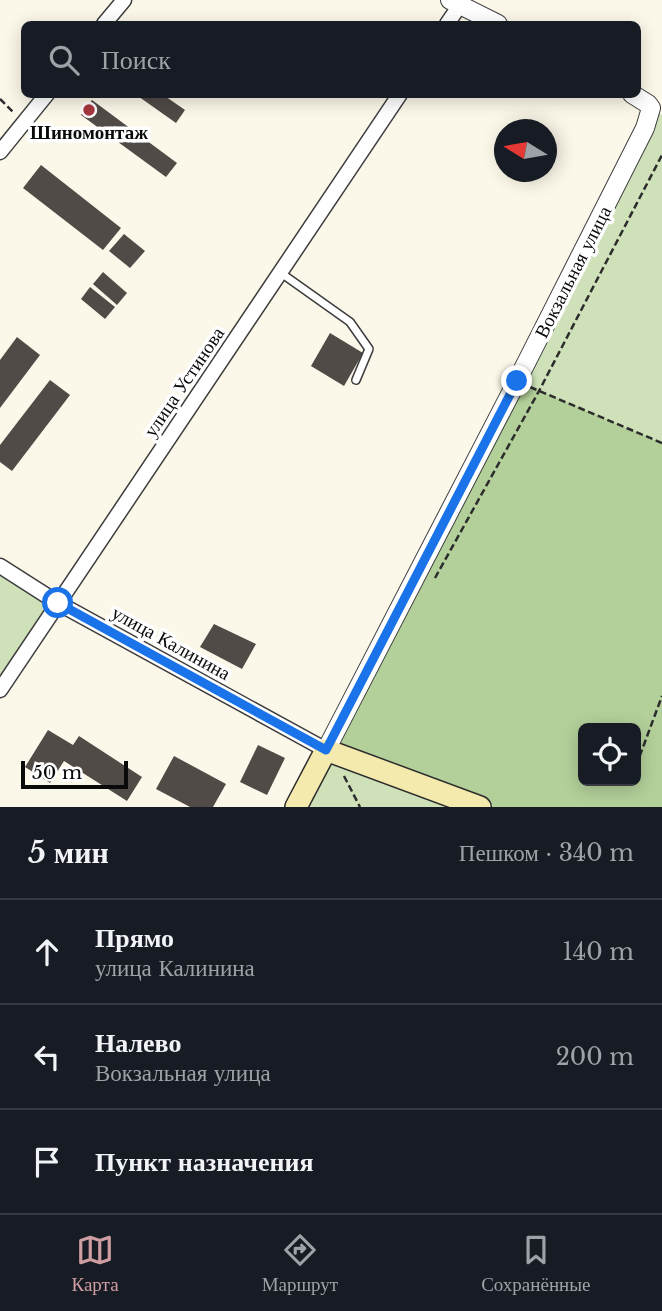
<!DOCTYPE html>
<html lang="ru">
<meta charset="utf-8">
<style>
body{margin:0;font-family:"Libre Baskerville",serif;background:#20242c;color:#f1f3f6}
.controls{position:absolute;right:21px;bottom:21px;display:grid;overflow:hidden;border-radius:10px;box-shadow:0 4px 18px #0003}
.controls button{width:63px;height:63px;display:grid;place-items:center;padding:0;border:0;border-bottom:2px solid #363941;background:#171b24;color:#f1f3f6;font:35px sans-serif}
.compass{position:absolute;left:494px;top:119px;width:63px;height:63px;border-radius:50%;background:#171b24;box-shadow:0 4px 18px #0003;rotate:281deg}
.scale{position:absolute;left:21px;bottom:18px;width:107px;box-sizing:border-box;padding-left:7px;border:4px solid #0a0a0a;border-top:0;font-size:19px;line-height:24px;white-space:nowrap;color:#0a0a0a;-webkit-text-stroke:5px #fff;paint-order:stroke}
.stop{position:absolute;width:21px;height:21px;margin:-16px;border:5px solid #1a73e8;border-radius:50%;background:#fff}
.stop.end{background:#1a73e8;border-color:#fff;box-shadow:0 2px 7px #0008}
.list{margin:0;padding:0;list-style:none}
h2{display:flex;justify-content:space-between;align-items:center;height:91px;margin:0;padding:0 28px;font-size:30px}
h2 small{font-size:23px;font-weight:400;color:#9ea1a6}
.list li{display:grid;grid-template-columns:46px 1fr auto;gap:21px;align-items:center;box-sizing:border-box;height:105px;padding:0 28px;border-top:2px solid #363941}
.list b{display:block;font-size:26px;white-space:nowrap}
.list p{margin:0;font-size:23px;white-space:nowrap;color:#9ea1a6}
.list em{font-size:23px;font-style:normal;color:#9ea1a6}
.icon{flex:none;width:38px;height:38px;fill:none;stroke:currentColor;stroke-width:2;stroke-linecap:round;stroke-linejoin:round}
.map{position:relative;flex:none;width:662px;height:807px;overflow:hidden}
.search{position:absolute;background:#171b24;box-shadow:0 4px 18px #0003;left:21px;right:21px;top:21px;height:77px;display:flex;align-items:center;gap:18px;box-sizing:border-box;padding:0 24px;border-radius:10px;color:#9ea1a6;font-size:26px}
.sheet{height:406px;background:#171b24}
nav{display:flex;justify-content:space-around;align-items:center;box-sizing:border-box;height:98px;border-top:2px solid #363941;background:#171b24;font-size:19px;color:#9ea1a6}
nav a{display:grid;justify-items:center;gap:4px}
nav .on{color:#cf9ea3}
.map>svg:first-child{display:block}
.green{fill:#cee1b8}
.forest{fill:#b3d09a;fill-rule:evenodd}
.building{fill:#514b48}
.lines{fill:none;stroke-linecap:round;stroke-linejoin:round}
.service-casing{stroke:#3d3d3d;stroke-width:10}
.minor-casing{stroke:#3d3d3d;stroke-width:17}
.tertiary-casing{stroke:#3d3d3d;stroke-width:20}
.secondary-casing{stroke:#2c2c2c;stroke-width:24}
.path{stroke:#2c2c2c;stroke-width:2.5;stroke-dasharray:7 3.5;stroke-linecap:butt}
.service{stroke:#fff;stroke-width:7}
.minor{stroke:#fff;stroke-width:14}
.tertiary{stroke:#fff;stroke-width:18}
.secondary{stroke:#f4eaad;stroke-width:21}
.route{stroke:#1a73e8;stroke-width:9}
.poi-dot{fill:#a6363d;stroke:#fff;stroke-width:2.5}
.labels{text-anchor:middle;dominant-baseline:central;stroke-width:7;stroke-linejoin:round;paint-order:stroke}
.poi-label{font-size:19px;font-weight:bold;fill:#0a0a0a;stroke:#fff}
.street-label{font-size:19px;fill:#0a0a0a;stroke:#fff}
</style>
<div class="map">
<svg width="662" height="807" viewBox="0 0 662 807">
<rect width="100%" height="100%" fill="#fcf8e9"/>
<g class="green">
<polygon points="651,108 662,115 662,443 517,381"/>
<polygon points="0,575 49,606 0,680"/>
<polygon points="326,750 480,807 296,807"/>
</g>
<path class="forest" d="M517,381L662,443V807H480L326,750ZM583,728H636V781H583Z"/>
<g class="building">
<polygon points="135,94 162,94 185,110 176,123"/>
<polygon points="92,100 177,163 166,177 81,115"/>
<polygon points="41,165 121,228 103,250 23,188"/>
<polygon points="124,234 145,251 130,268 109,251"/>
<polygon points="103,272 127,293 117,305 93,284"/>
<polygon points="90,287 115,307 105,319 81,299"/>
<polygon points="330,333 363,353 344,386 311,366"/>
<polygon points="17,337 40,355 0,408 0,360"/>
<polygon points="50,380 70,395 12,471 0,462 0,445"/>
<polygon points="214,624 256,644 242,669 200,647"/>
<polygon points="48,730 73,745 79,736 142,777 127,801 64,761 50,783 25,767"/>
<polygon points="258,745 285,758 267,795 240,782"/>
<polygon points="174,756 226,784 213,807 190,807 156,789"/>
</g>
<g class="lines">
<defs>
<polyline id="service" points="281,273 350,322 369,349 356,380"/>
<g id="minor">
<polyline points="104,24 124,0"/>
<polyline points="447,24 460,5"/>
<polyline points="0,152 47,94"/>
<polyline points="0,566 58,603 326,750"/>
<polyline points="0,690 400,94"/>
</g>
<g id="tertiary">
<polyline points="450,0 498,24"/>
<polyline points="326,750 517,381 645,128 651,108 648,104 632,94"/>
</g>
<polyline id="secondary" points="296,807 326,750 480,807"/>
</defs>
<use href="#service" class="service-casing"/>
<use href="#minor" class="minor-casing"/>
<use href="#tertiary" class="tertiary-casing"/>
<use href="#secondary" class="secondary-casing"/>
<g class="path">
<polyline points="0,99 14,113"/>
<polyline points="530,387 662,443"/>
<polyline points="435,578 539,391 662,155"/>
<polyline points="636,766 662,696"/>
<polyline points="344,776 360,807"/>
</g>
<use href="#service" class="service"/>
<use href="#minor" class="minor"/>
<use href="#tertiary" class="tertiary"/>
<use href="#secondary" class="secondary"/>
</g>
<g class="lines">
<polyline class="route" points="58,603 326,750 517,381"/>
</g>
<circle class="poi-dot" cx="89" cy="110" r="7"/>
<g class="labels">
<g class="poi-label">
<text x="89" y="132">Шиномонтаж</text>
</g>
<g class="street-label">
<text transform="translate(573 272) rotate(-63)">Вокзальная улица</text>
<text transform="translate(184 382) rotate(-56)">улица Устинова</text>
<text transform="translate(171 643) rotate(29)">улица Калинина</text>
</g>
</g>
</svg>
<div class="controls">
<button><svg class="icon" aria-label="locate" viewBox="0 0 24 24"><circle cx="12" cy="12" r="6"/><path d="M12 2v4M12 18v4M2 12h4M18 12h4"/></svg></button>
</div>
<svg class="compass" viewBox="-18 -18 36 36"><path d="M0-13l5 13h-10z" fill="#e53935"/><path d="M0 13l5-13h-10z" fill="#9ea1a6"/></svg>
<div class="scale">50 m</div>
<div class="stop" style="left:58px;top:603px"></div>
<div class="stop end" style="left:517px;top:381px"></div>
<div class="search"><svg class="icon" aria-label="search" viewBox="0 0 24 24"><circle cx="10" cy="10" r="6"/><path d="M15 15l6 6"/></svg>Поиск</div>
</div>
<section class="sheet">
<h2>5 мин<small>Пешком · 340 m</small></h2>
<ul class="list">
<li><svg class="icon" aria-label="ahead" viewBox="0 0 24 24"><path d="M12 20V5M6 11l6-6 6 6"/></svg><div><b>Прямо</b><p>улица Калинина</p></div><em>140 m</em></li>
<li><svg class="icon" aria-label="left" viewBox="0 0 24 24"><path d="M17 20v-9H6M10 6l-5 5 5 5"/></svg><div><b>Налево</b><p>Вокзальная улица</p></div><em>200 m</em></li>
<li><svg class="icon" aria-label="arrive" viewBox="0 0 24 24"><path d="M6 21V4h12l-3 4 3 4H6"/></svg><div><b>Пункт назначения</b></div></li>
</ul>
</section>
<nav>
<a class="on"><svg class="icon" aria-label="map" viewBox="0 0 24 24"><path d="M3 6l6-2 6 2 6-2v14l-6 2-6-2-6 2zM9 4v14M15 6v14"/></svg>Карта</a>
<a><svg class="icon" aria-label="directions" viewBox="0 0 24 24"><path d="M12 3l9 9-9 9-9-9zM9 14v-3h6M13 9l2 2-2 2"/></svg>Маршрут</a>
<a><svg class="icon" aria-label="saved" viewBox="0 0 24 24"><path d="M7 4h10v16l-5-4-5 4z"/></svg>Сохранённые</a>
</nav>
